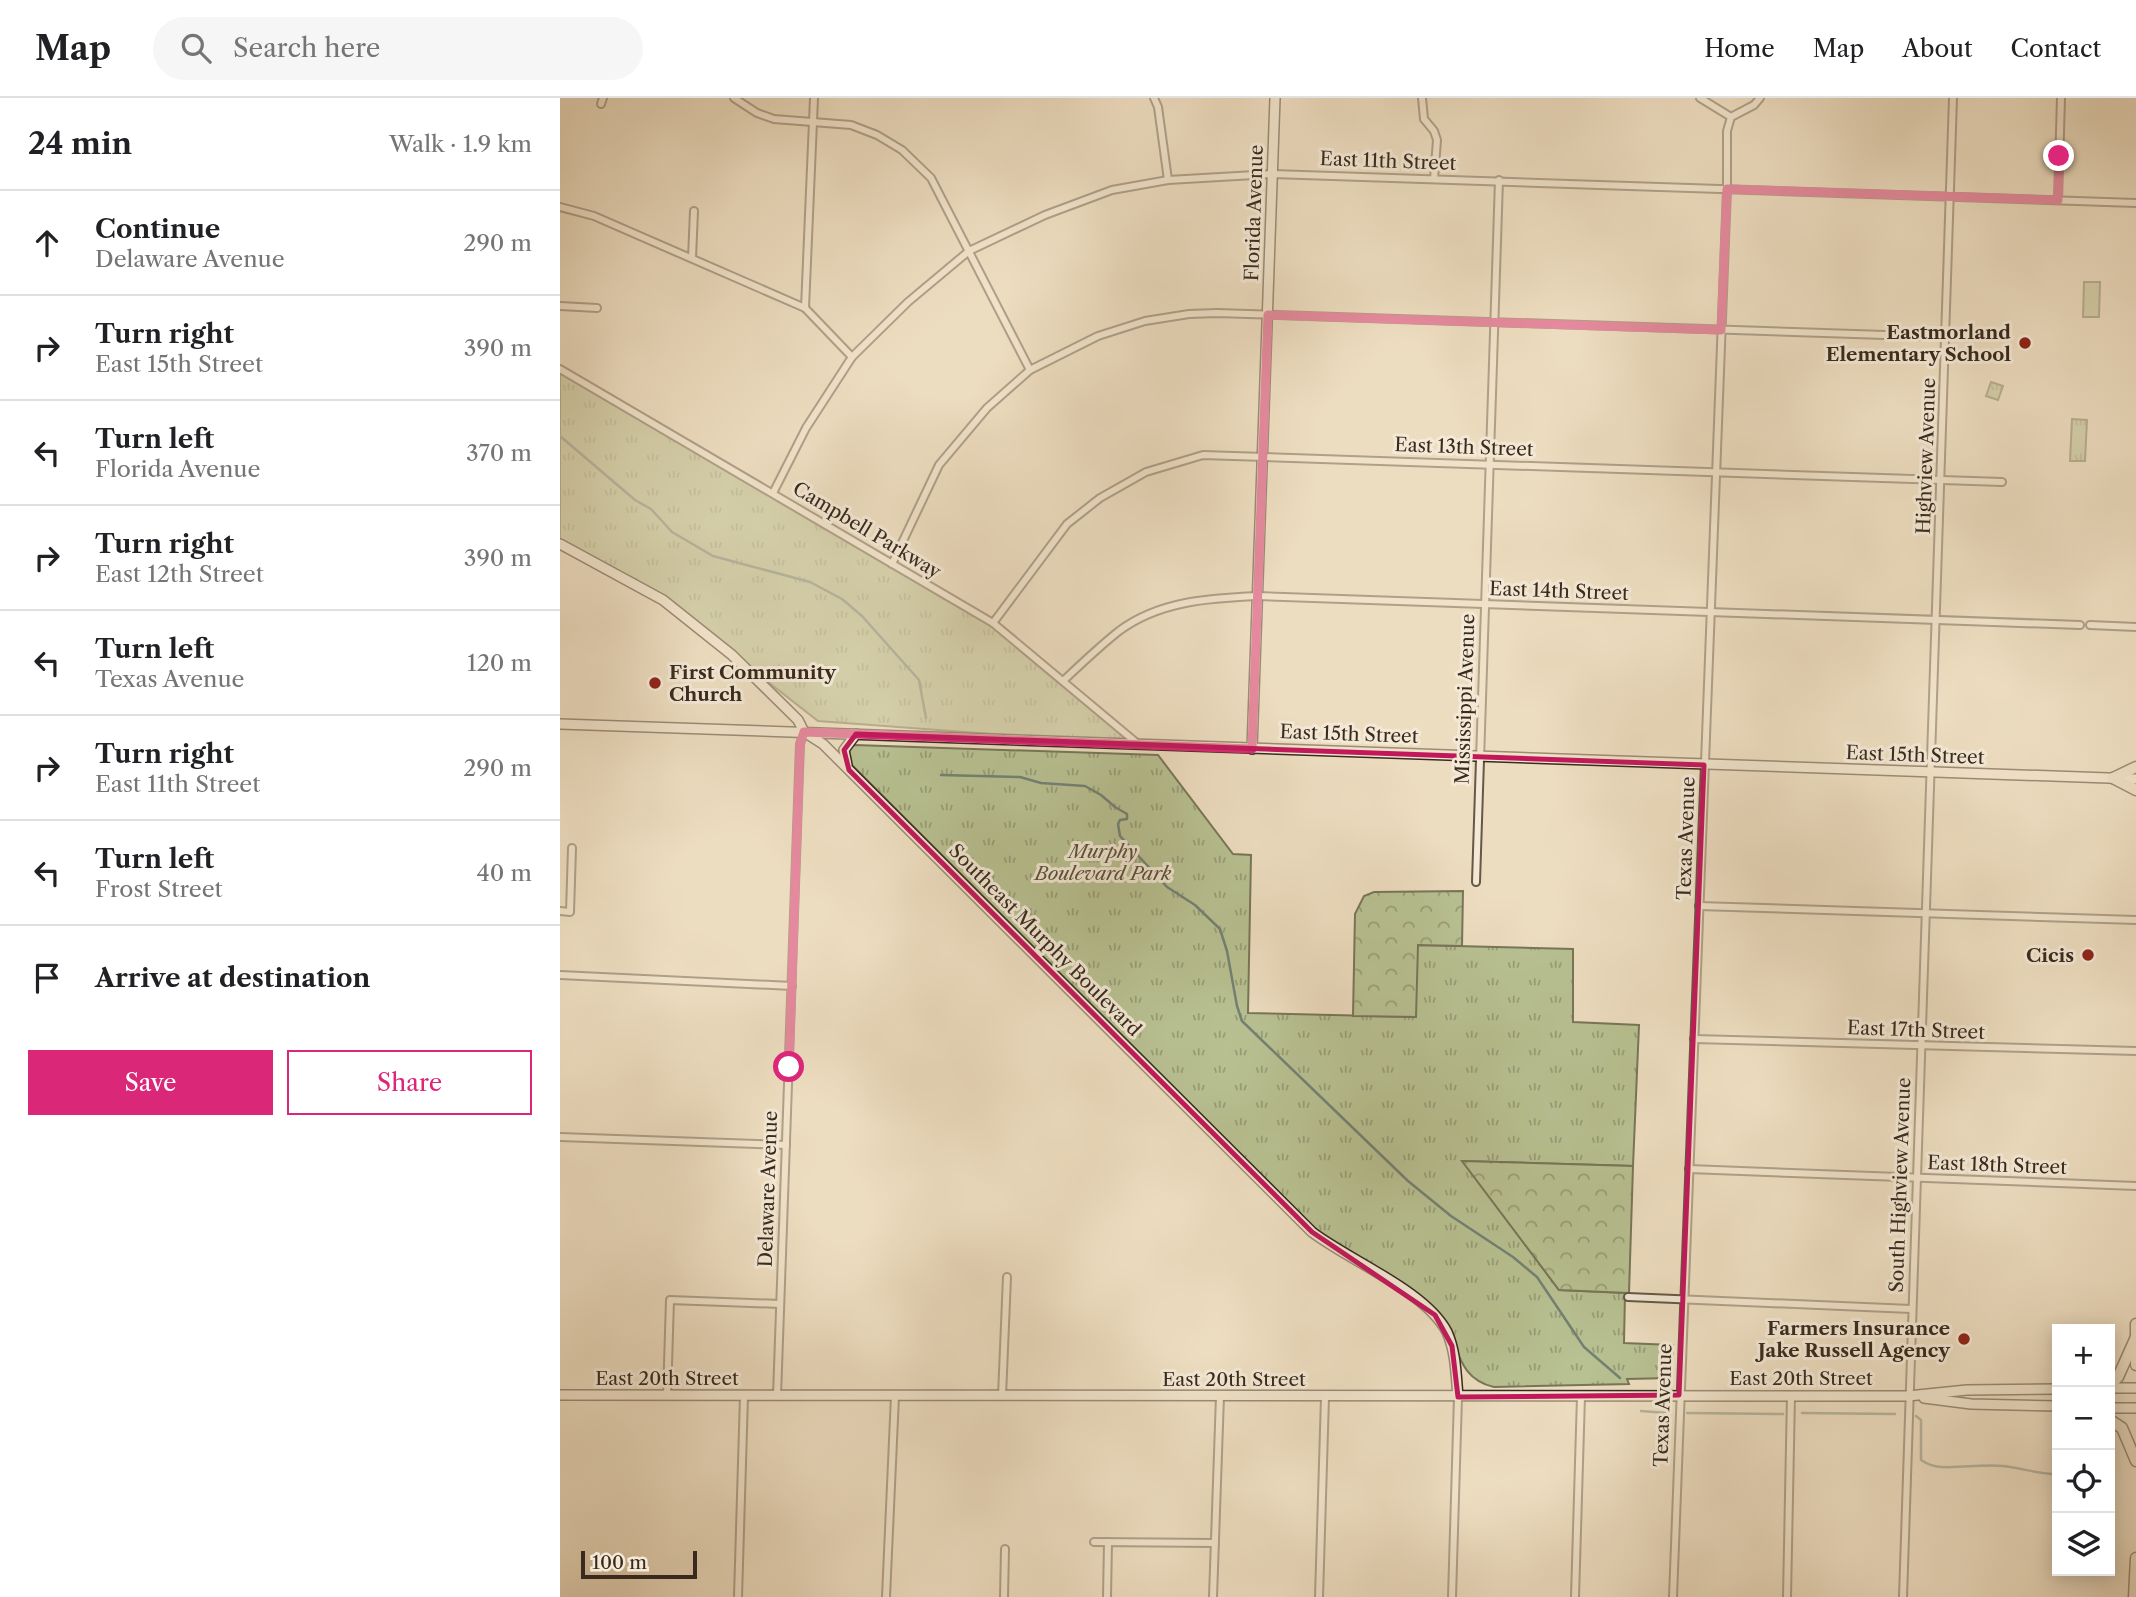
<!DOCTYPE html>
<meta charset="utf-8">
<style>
body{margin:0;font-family:"Libre Caslon Text",serif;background:#f6f6f6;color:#202124}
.controls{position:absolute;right:21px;bottom:21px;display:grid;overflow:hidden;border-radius:0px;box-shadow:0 4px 18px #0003}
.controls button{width:63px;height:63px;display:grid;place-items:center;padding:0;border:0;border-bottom:2px solid #e0e0e0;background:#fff;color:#202124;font:35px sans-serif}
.scale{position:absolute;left:21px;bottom:18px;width:116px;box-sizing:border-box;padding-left:7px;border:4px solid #392a1d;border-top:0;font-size:19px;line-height:24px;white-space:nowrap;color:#392a1d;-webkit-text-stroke:5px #f3e9d6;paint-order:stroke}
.stop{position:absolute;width:21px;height:21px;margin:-16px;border:5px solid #db2777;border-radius:50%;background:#fff}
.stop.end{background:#db2777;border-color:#fff;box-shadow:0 2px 7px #0008}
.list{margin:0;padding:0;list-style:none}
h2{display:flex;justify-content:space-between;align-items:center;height:91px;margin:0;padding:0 28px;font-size:30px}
h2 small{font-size:23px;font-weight:400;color:#757577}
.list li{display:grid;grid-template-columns:46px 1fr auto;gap:21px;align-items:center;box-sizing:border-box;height:105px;padding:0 28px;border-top:2px solid #e0e0e0}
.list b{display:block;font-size:26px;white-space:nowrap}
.list p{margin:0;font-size:23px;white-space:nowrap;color:#757577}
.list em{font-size:23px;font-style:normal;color:#757577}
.actions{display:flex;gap:14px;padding:21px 28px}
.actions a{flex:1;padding:16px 0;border:2px solid #db2777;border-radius:0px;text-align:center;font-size:24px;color:#db2777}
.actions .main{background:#db2777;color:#fff}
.icon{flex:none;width:38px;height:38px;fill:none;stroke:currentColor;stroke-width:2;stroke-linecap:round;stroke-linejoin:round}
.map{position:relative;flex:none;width:1576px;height:1499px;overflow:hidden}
header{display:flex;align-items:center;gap:42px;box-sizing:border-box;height:98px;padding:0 35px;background:#fff;border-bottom:2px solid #e0e0e0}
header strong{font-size:33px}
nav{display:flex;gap:38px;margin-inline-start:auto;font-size:24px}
.search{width:490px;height:63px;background:#f6f6f6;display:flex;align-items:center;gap:18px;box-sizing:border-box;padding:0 24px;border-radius:38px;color:#757577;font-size:26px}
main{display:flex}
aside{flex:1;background:#fff}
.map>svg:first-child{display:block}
.grass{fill:url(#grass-tufts);stroke:#787658;stroke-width:2}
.forest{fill:url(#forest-crowns);stroke:#787658;stroke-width:2}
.garden{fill:#b8c192;stroke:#787658;stroke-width:2}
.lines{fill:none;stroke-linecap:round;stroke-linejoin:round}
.stream{stroke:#738274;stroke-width:2.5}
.street-casing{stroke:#665746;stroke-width:10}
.secondary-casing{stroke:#392a1d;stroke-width:12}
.primary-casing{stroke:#392a1d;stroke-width:13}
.street{stroke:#f3e9d6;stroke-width:6}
.secondary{stroke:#f3e9d6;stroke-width:9}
.primary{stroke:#edddc0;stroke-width:10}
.route{stroke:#db2777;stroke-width:9}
.marked{fill:none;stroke:#c2185b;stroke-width:5;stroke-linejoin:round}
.poi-dot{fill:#8f2418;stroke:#f3e9d6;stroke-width:2.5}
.labels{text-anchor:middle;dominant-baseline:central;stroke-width:6;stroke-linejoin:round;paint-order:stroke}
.street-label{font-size:19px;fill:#392a1d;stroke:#f3e9d6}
.poi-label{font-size:19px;font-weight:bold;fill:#392a1d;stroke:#f3e9d6;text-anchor:end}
.park-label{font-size:19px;font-style:italic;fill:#59503a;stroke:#f3e9d6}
</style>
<header>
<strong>Map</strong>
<div class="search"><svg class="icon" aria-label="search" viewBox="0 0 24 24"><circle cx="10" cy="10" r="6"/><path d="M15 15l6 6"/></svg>Search here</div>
<nav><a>Home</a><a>Map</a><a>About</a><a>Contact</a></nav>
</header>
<main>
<aside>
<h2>24 min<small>Walk · 1.9 km</small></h2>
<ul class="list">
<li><svg class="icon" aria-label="ahead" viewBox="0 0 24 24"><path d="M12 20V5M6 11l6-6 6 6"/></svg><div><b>Continue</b><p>Delaware Avenue</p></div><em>290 m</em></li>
<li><svg class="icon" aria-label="right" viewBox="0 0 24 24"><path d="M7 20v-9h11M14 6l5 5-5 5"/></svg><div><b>Turn right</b><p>East 15th Street</p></div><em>390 m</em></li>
<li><svg class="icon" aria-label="left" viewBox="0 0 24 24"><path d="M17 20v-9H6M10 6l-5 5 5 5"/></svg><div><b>Turn left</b><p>Florida Avenue</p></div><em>370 m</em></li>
<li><svg class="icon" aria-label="right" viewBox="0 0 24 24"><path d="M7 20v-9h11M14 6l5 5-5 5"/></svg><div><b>Turn right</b><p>East 12th Street</p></div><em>390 m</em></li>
<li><svg class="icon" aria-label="left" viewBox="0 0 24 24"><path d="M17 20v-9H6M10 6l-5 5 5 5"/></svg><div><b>Turn left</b><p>Texas Avenue</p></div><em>120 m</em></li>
<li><svg class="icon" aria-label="right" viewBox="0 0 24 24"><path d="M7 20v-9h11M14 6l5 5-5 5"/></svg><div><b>Turn right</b><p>East 11th Street</p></div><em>290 m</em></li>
<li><svg class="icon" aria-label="left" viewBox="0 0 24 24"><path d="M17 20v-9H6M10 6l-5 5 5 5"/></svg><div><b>Turn left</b><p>Frost Street</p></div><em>40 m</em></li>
<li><svg class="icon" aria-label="arrive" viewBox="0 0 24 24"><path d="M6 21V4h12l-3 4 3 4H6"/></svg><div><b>Arrive at destination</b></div></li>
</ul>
<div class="actions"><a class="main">Save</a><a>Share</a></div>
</aside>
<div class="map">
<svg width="1576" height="1499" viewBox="0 0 1576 1499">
<defs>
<pattern id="grass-tufts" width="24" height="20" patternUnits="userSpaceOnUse" patternTransform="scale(1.75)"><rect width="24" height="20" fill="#b8c192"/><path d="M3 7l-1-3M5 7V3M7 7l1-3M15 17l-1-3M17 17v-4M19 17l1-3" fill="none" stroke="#979d77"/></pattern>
<pattern id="forest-crowns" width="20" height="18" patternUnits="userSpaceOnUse" patternTransform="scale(1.75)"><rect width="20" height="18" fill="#b8c192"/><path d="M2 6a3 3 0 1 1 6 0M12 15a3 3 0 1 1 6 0" fill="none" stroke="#979d77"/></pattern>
</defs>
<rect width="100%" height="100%" fill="#edddc0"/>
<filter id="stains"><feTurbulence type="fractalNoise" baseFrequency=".00286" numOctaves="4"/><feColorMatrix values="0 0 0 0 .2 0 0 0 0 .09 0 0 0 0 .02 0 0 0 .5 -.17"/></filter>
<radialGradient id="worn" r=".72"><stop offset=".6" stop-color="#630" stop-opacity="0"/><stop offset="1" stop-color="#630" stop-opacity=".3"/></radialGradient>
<g class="grass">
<polygon points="0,271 433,525 579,647 258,623 103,502 0,446"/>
<polygon points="1431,284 1443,288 1438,302 1426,298"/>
<polygon points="1512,321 1527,322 1525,363 1510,363"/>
<path d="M295,647L598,657L673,756L691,757L688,915L855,919L857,847L1013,851V924L1079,927L1073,1068L903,1063L999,1192L1065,1195L1064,1245L1113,1247L1111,1280L1067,1281L1069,1286L934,1289C894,1280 900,1243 878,1215C864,1198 845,1188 826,1177C800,1161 773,1146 750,1126L289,664L287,653L289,648Z"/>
</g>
<g class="forest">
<polygon points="903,793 902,848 858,847 856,919 793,918 795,816 804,798 814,794"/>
<polygon points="902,1063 1073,1068 1069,1195 999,1192"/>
</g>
<polygon class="garden" points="1524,184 1540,184 1539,219 1523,219"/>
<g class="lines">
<g class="stream">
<polyline points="0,338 75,402 91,411 112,434 153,458 250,484 282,501 302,518 359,582 366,620"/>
<polyline points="381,677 460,679 481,685 525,688 541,697 555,709 567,716 567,721 560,722 558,726 560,738 607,789 635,807 660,831 667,853 677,908 682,923 848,1083 891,1118 953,1159 977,1179 1024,1249 1060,1280"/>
<polyline points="1081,1313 1107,1315"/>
<polyline points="1127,1315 1223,1316"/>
<polyline points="1242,1315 1335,1316"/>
<path d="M1356,1318L1361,1322V1362C1367,1366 1375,1369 1382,1369C1402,1370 1422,1366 1443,1368C1461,1370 1478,1376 1497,1376"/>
<polyline points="1550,1386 1551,1387"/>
</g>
<defs>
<g id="street">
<polyline points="174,0 197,15 214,21 291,27 317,37 342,52 371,80 470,272"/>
<polyline points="594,0 598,9 608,82"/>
<polyline points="862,0 864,21 874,33 877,42 874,81"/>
<polyline points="1140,0 1171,19"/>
<polyline points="41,6 43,0"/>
<polyline points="1498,102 1501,0"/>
<polyline points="0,109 34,118 245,210 292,259"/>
<polyline points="132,160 134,113"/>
<polyline points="0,208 37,210"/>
<polyline points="245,210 254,0"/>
<polyline points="0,271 433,525 578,646"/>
<polyline points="213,395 246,330 292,259 348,204 409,153 485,117 552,92 608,82 713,76 1576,105"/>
<polyline points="332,466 379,367 427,310 470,272 538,238 585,223 629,216 657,215 1386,239"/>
<polyline points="433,525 507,426 540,400 586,374 643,357 1442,384"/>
<polyline points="1530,527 1576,529"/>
<path d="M503,583C521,566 540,548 559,533C599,503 650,500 698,498L1520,527"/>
<polyline points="916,784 939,82"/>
<polyline points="1139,808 1576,822"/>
<polyline points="0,813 10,814 12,750"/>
<polyline points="0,877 232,888"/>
<polyline points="1134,941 1576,953"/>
<polyline points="0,1039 226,1047"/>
<polyline points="1129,1071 1576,1088"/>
<polyline points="1068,1199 1351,1211"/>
<polyline points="107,1298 110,1202 220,1206"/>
<polyline points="217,1298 240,646 244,634"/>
<polyline points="442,1298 447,1179"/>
<polyline points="534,1444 655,1445"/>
<polyline points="178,1499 184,1298"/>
<polyline points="326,1499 335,1298"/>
<polyline points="444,1499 445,1451"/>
<polyline points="547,1499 548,1444"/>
<polyline points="653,1499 660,1298"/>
<polyline points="759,1499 765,1299"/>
<polyline points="892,1499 898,1299"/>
<polyline points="1015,1499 1021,1298"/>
<polyline points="1113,1499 1167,91 1167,33 1171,19 1194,7 1200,0"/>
<polyline points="1227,1499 1231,1297"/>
<polyline points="1343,1499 1393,0"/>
</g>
<g id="secondary">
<path d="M0,446L103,502L172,557L238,622L244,634L263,646L752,1134C790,1163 866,1193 887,1234C896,1254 896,1277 898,1299"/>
<polyline points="0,626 1576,681"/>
<polyline points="692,651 715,0"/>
<polyline points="287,667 284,652 296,636"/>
<polyline points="1550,1290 1576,1290"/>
<polyline points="0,1297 1348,1298 1407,1292 1497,1291"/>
<polyline points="1364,1300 1411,1306 1497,1308"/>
<polyline points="1550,1310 1576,1310"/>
</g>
<g id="primary">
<polyline points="1553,680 1576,669"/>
<polyline points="1553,680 1576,692"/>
<polyline points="1576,1226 1576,1267"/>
<polyline points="1550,1288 1558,1279 1576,1239"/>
<polyline points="1550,1322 1562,1330 1576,1363"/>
<polyline points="1574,1499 1576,1460"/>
</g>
</defs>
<use href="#street" class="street-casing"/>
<use href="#secondary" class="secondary-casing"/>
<use href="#primary" class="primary-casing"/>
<use href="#street" class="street"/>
<use href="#secondary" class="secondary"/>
<use href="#primary" class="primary"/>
</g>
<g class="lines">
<polyline class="route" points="229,969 240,646 244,634 692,651 708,217 1161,232 1167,91 1498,102 1499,58"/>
</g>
<path d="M0 0H1576V1499H0ZM296,636L1144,667L1119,1297L898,1299L892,1248L875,1217L752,1134L289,672L284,652Z" fill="#edddc0" fill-opacity=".55" fill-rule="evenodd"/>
<path class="marked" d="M296,636L1144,667L1119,1297L898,1299L892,1248L875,1217L752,1134L289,672L284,652Z"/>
<g class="poi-dot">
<circle cx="1465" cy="245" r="7"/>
<circle cx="95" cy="585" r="7"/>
<circle cx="1528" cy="857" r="7"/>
<circle cx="1404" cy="1241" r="7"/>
</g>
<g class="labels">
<g class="street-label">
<text transform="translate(828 63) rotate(2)">East 11th Street</text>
<text transform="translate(694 115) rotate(-88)">Florida Avenue</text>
<text transform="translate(904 349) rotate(2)">East 13th Street</text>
<text transform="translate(1366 358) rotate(-88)">Highview Avenue</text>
<text transform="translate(307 432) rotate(31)">Campbell Parkway</text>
<text transform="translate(999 493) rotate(2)">East 14th Street</text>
<text transform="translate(905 601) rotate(-88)">Mississippi Avenue</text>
<text transform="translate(789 636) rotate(2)">East 15th Street</text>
<text transform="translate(1355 657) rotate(2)">East 15th Street</text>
<text transform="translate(1126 740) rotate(-88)">Texas Avenue</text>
<text transform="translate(485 842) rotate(45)">Southeast Murphy Boulevard</text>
<text transform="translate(1356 932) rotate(2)">East 17th Street</text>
<text transform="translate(1437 1067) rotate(2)">East 18th Street</text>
<text transform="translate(1340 1087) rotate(-88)">South Highview Avenue</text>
<text transform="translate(208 1091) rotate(-88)">Delaware Avenue</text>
<text x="107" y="1280">East 20th Street</text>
<text x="1241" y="1280">East 20th Street</text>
<text x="674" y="1281">East 20th Street</text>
<text transform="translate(1103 1307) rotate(-88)">Texas Avenue</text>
</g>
<g class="poi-label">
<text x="1451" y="234">Eastmorland<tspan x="1451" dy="22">Elementary School</tspan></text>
<text x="109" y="574" text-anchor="start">First Community<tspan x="109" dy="22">Church</tspan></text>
<text x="1514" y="857">Cicis</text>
<text x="1390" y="1230">Farmers Insurance<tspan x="1390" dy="22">Jake Russell Agency</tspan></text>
</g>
<g class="park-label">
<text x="543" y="753">Murphy<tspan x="543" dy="22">Boulevard Park</tspan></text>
</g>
</g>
<rect width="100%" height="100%" filter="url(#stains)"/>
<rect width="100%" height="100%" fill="url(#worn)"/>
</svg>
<div class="controls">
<button>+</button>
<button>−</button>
<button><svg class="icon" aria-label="locate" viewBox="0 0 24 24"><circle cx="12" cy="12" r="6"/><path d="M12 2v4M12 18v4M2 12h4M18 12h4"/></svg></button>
<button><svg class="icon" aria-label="layers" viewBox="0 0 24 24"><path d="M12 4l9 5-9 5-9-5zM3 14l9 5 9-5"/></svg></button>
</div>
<div class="scale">100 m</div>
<div class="stop" style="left:229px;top:969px"></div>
<div class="stop end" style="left:1499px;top:58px"></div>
</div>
</main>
